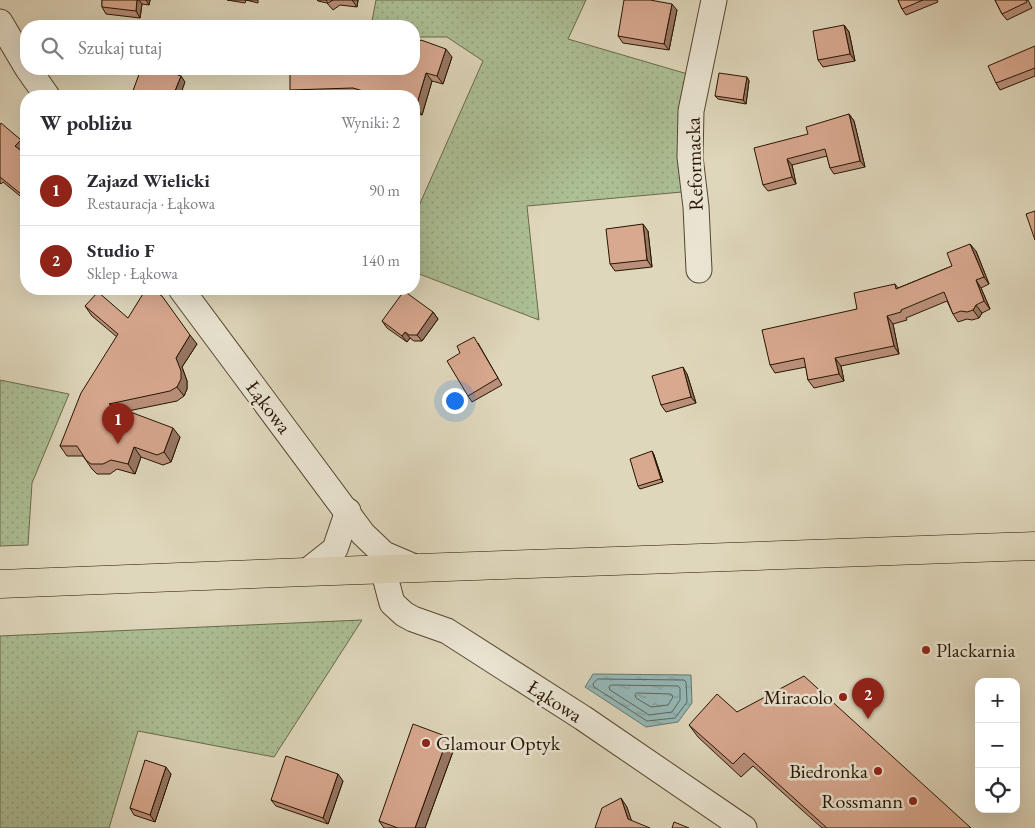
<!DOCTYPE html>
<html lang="pl">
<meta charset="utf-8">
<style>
body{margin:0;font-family:"EB Garamond",serif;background:#f7f7f7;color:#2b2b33}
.controls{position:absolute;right:15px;bottom:15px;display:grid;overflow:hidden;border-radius:10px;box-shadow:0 5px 20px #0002}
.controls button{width:45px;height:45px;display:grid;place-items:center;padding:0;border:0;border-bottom:1px solid #e1e1e2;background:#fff;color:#2b2b33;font:25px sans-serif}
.you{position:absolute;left:454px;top:400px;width:18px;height:18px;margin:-12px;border:4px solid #fff;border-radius:50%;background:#1a73e8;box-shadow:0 0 0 8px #1a73e833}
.badge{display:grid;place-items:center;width:32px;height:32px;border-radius:50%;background:#8f2418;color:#fff;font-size:16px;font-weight:700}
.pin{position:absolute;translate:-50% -41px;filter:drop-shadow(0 1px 2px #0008)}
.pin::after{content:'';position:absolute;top:26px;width:18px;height:15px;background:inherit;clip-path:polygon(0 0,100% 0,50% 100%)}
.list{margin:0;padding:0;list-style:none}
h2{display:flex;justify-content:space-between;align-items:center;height:65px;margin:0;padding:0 20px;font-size:21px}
h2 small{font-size:16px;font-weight:400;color:#7c7c81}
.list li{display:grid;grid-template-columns:32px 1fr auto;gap:15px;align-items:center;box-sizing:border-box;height:70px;padding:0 20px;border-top:1px solid #e1e1e2}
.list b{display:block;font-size:19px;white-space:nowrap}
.list p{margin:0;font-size:16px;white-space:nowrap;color:#7c7c81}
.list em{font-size:16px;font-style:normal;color:#7c7c81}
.icon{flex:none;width:28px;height:28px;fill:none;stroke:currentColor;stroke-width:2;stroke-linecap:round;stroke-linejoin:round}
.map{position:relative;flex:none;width:1035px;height:828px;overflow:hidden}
.search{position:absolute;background:#fff;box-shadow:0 5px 20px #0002;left:20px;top:20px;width:400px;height:55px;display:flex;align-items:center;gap:12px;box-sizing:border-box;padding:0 18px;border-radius:20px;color:#7c7c81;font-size:19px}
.panel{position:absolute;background:#fff;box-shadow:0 5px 20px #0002;left:20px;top:90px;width:400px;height:205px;border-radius:20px}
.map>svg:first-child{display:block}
.grass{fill:url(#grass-dots);stroke:#696a4a}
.water{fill:url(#water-ripples);stroke:#69766e}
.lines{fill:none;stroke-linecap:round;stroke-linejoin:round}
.shore{stroke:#5e665c;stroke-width:1}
.minor-casing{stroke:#54452f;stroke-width:27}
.primary-casing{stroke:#261400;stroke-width:29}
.minor{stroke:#eae5d3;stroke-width:25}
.primary{stroke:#dfd7bc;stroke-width:28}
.wall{fill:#ba907b;stroke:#261400}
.shaded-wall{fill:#977664;stroke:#261400}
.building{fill:#d8a88f;stroke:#261400}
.poi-dot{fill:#8f2418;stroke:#eae5d3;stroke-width:2}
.labels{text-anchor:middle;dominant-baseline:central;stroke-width:5;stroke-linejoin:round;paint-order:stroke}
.street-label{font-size:20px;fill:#261400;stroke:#eae5d3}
.poi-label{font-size:20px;fill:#261400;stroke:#eae5d3;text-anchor:end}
</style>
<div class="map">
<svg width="1035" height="828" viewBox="0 0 1035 828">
<defs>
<pattern id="grass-dots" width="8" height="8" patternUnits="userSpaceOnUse" patternTransform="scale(1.25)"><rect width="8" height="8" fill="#acbf95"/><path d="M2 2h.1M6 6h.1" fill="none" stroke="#94a37f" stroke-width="1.8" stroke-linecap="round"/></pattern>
<pattern id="water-ripples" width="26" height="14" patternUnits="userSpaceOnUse" patternTransform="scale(1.25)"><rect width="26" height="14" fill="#95b8b7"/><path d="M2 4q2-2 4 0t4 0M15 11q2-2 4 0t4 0" fill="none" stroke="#809d9c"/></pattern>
</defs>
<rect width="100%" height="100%" fill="#dfd7bc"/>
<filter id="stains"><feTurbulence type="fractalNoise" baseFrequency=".004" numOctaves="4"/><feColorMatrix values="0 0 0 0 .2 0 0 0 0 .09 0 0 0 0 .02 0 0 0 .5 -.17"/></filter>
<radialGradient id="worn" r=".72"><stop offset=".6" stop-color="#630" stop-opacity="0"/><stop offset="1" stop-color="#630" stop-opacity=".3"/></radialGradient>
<g class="grass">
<polygon points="376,0 586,0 568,39 691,75 682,192 527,206 539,320 414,272 414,217 483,61 447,37 414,37 414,26 371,26"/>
<polygon points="0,380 69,394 32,483 28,545 0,546"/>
<polygon points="362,620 274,757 138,731 109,828 0,828 0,636"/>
</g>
<polygon class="water" points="593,674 691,675 692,703 678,722 646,727 585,687"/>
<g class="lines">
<g class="shore">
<polygon points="598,679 684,680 686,682 687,702 675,718 647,721 594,687 593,684"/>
<polygon points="612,685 678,686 680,688 680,700 672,712 649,715 610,690 609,687"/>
<polygon points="637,693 671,694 673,697 668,705 651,707 636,698 635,695"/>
</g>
<defs>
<g id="minor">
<polyline points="0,22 26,66"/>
<polyline points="28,69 47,96"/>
<polyline points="699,270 696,207 690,157 691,111 714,0"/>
<polyline points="181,289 363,534 384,554 412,566"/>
<polyline points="383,569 392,603 404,614 413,619 447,631 583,718 744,828"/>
<polyline points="306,572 335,549 348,511"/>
</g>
<polyline id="primary" points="0,584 306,572 1035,546"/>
</defs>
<use href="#minor" class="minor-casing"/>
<use href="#primary" class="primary-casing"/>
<use href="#minor" class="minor"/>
<use href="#primary" class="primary"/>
</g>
<g class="wall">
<polygon points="102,0 150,0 149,5 142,4 140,18 106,14 102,7"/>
<polygon points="227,0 258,0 258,3 246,0 245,3"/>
<polygon points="317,0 358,0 357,7 340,5 333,10 327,3 318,1"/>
<polygon points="898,0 937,0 938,2 906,15 902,9"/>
<polygon points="995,0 1028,0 1032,8 1007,20 1002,14"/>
<polygon points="677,10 669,50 623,43 618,36"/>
<polygon points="844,25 849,32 855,61 823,67 818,60"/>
<polygon points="1035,46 1035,76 1000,90 996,83"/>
<polygon points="452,57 443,84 432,81 422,115 414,113 414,96 295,96 290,90"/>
<polygon points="747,77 749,81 746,104 718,99 715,96"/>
<polygon points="849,114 854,121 865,167 834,174 830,168 827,156 792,165 796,184 768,191 763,185 808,134"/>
<polygon points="0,125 21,140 25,146 21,151 26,156 26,203 25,200 3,182 1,184 0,183"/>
<polygon points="648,231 652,267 615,271 610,264"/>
<polygon points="976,251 989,284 981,288 990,309 982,313 979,318 972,320 967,319 958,322 953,314 947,301 906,318 907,320 893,324 899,354 841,366 844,381 814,388 808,380 806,367 775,373 770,365 857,309 895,284 898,288 952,266"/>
<polygon points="85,306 128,318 197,344 182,367 187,381 187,389 184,396 177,401 128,411 180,437 171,462 163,465 141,457 135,474 117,469 110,474 97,474 92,469 83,456 67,456 60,446 117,337 92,316"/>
<polygon points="433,312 438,319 422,341 414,341 410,338 407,342 387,328 382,321"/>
<polygon points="478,343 502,385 472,402 468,396"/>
<polygon points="687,374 696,403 666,412 661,405"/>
<polygon points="652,451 654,455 663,482 640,489 638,486"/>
<polygon points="737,712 971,828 822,828 753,766 741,777 698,737 689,725"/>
<polygon points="448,737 455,746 425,828 384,828 379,821"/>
<polygon points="171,774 155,822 134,815 130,808"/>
<polygon points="343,781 328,824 276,806 271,800"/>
</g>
<g class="shaded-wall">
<polygon points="137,0 139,0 142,4 140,18 136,11"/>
<polygon points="146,0 150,0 149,5"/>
<polygon points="352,0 358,0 357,7"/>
<polygon points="672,4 677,10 669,50 664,44"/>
<polygon points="844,25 849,32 855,61 850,54"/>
<polygon points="446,49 452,57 443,84 437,76"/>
<polygon points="426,73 432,81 422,115 416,107"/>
<polygon points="181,76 185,82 180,96 173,96"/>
<polygon points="747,77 749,81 746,104 743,100"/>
<polygon points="849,114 854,121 865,167 860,161"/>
<polygon points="21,140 25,146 20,152 15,146"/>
<polygon points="25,154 26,156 26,163 22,157"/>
<polygon points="787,159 792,165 796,184 792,177"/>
<polygon points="643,224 648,231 652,267 647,260"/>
<polygon points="970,244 976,251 989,284 984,277"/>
<polygon points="976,280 981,288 990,309 984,301"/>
<polygon points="976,305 982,313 979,318 973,310"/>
<polygon points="433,312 438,319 422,341 417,335"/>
<polygon points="887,316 893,324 899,354 894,346"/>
<polygon points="405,332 410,338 407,342 402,336"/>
<polygon points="190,335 197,344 182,367 187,381 187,389 184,396 177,387 176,358"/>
<polygon points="835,358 841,366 844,381 839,374"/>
<polygon points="683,367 687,374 696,403 691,397"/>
<polygon points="173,428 180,437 171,462 164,452"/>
<polygon points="134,447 141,457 135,474 128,464"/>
<polygon points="652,451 654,455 663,482 661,479"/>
<polygon points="448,737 455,746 425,828 415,828"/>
<polygon points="166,767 171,774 155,822 150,815"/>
<polygon points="338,774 343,781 328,824 323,818"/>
<polygon points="621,798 627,807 634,828 628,819"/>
</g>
<g class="building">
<polygon points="102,0 137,0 136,11 102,7"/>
<polygon points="326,0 333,0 328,3"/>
<polygon points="624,0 650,0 672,4 664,44 618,36"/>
<polygon points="898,0 923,0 902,9"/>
<polygon points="995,0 1026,0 1027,2 1002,14"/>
<polygon points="844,25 850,54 818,60 813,31"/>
<polygon points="421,40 446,49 437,76 426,73 416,107 414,106 414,96 380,96 353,88 290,90 290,69 414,69 414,45"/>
<polygon points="1035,46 1035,68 996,83 988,66"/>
<polygon points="141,69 162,69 181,76 173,96 131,96"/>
<polygon points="719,73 747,77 743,100 715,96"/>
<polygon points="849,114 860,161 830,168 825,149 787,159 792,177 763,185 754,148 808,134 806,127"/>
<polygon points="1,123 21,140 15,146 25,154 22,157 26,160 26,201 24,200 26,198 0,177 0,125"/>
<polygon points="1035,211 1035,240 1026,214"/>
<polygon points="643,224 647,260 610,264 606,229"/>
<polygon points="970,244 984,277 976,280 984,301 976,305 973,310 967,312 961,311 953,314 944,292 901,310 901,312 887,316 894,346 835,358 839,374 808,380 804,358 770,365 762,330 857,309 854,293 895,284 896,289 952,266 947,253"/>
<polygon points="146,289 150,289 162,296 190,335 176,358 181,371 181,379 177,387 170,391 109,404 173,428 164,452 157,455 134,447 128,464 111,460 103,464 91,464 86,460 77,446 60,446 81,393 118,334 85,306 98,292 128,318"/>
<polygon points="404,291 433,312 417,335 409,335 405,332 402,336 382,321"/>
<polygon points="474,337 498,378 468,396 447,361 460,353 457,346"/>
<polygon points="683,367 691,397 661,405 652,376"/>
<polygon points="652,451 661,479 638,486 630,459"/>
<polygon points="804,676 971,828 827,828 744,753 733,764 689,725 717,694 737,712"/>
<polygon points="413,724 448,737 415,828 398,828 379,821"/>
<polygon points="286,756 338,774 323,818 271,800"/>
<polygon points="145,760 166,767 150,815 130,808"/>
<polygon points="621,798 628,819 650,828 595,828 602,808"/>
<polygon points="674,822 689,828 672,828"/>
</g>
<g class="poi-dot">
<circle cx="926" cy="650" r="5"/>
<circle cx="843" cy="697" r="5"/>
<circle cx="426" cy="743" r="5"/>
<circle cx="878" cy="771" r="5"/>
<circle cx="913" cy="801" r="5"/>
</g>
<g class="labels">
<g class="street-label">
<text transform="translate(694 164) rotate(-92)">Reformacka</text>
<text transform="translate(269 407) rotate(53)">Łąkowa</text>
<text transform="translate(555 701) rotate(33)">Łąkowa</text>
</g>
<g class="poi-label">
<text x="936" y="650" text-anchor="start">Plackarnia</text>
<text x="833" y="697">Miracolo</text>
<text x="436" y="743" text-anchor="start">Glamour Optyk</text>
<text x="868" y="771">Biedronka</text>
<text x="903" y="801">Rossmann</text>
</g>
</g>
<rect width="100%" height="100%" filter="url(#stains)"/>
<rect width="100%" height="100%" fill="url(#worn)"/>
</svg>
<div class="controls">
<button>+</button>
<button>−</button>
<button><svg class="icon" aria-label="locate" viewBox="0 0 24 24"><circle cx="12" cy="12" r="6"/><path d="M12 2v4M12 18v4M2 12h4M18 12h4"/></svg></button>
</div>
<div class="you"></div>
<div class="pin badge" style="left:118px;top:444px">1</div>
<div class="pin badge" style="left:868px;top:719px">2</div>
<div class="search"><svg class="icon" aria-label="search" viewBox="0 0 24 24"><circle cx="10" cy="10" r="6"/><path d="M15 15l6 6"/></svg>Szukaj tutaj</div>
<section class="panel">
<h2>W pobliżu<small>Wyniki: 2</small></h2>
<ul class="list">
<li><span class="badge">1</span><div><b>Zajazd Wielicki</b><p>Restauracja · Łąkowa</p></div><em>90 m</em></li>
<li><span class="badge">2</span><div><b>Studio F</b><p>Sklep · Łąkowa</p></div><em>140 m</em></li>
</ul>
</section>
</div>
